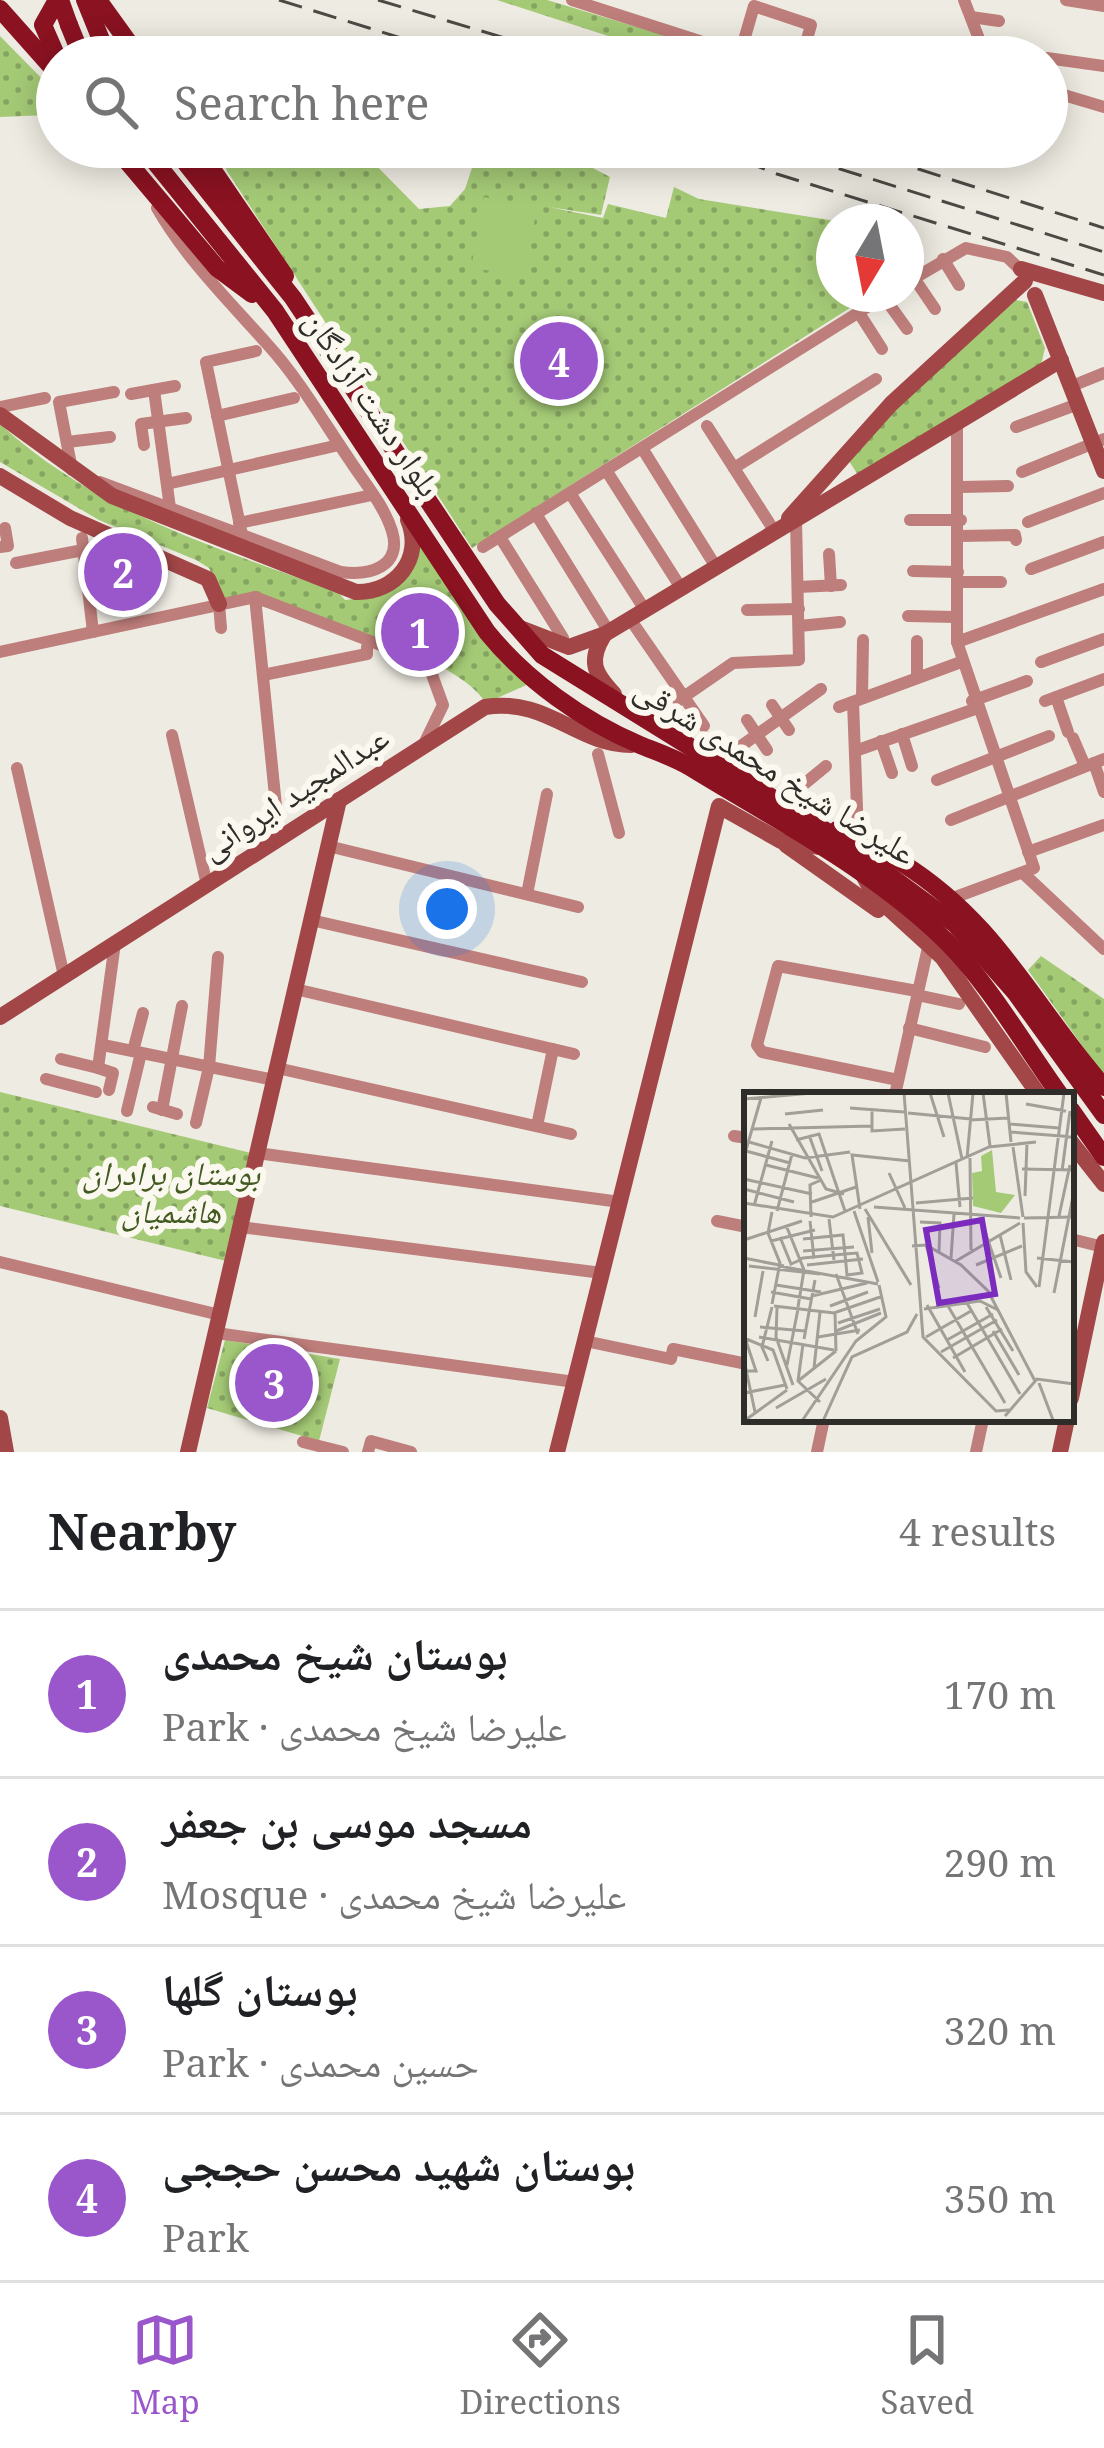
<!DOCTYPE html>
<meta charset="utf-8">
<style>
body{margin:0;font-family:"Noto Serif","Noto Naskh Arabic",serif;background:#f6f6f6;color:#202124}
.compass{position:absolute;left:816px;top:204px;width:108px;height:108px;border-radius:50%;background:#fff;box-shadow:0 6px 30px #0003;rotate:190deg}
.you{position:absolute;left:447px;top:909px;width:42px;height:42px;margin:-30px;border:9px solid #fff;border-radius:50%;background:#1a73e8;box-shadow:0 0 0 18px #1a73e833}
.badge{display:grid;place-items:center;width:78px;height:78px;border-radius:50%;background:#9a57cc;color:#fff;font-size:39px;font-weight:700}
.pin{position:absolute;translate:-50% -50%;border:6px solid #fff;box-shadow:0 3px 12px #0006}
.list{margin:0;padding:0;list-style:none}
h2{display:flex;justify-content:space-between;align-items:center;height:156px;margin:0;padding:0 48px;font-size:51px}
h2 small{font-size:39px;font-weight:400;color:#757577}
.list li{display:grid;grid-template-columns:78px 1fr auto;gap:36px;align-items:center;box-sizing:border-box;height:168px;padding:0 48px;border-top:3px solid #e0e0e0}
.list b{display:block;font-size:45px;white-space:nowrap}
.list p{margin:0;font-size:39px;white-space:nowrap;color:#757577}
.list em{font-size:39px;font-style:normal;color:#757577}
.icon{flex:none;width:66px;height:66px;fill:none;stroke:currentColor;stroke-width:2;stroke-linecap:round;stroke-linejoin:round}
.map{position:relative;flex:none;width:1104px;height:1452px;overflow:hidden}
.search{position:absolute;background:#fff;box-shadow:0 6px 30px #0003;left:36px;right:36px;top:36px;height:132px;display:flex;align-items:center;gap:30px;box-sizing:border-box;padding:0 42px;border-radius:66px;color:#757577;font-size:45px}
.sheet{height:828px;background:#fff}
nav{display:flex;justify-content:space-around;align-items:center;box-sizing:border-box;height:168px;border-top:3px solid #e0e0e0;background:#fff;font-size:33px;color:#757577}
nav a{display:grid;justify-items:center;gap:6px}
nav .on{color:#9a57cc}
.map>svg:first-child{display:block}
.grass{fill:url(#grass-dots)}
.pitch{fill:#a4ca76}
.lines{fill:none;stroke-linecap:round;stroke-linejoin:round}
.street{stroke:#be7e7b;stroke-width:12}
.secondary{stroke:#a24647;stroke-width:16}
.primary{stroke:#8a1221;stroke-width:18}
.rail{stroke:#4b4a45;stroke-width:3;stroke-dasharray:24 12;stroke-linecap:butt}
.primary-bridge{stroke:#8a1221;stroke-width:18}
.labels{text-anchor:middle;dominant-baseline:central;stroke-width:12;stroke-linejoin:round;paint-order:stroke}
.street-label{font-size:33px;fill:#2e2d29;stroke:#fbf9ef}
.park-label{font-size:33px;font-style:italic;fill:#435b21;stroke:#fbf9ef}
.inset-road{fill:none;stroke:#a19f98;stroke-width:3}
.view{fill:#7b2cbf;fill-opacity:0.15;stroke:#7b2cbf;stroke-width:6}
.inset-edge{fill:none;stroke:#2e2d29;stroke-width:6}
</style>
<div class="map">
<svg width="1104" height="1452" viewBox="0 0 1104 1452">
<defs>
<pattern id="grass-dots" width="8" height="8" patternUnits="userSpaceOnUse" patternTransform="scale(3)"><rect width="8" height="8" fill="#a4ca76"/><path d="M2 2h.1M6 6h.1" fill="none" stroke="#86a461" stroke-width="1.8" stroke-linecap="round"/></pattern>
</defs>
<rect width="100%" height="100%" fill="#eeebe2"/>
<g class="grass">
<polygon points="497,0 547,0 737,57 673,57"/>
<polygon points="0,36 57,94 57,106 48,115 0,117"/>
<polygon points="219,147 358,147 419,209 450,206 465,189 479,147 553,147 610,177 601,215 549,207 603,218 608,204 666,218 674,187 699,199 842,222 834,222 834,294 872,294 472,548 227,171"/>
<polygon points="1006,298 1027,302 1045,348 1041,365 858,475 847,458"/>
<path d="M0,424C97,513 218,548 339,593L345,600L379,596L421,542L531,683L486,703C453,650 286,611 223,598L209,568L196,560L99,520L0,462Z"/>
<polygon points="1041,956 1104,999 1104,1076 1028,970"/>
<polygon points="0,1092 251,1153 230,1262 0,1206"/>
<polygon points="225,1340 340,1359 319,1441 207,1408"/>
</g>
<polygon class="pitch" points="484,197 537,207 525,276 471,268"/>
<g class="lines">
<g class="street">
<polyline points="572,0 740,54 754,6 811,25 802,57"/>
<polyline points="964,0 986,57"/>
<polyline points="1066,0 1104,6"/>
<polyline points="971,17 999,21"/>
<polyline points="742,47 773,57"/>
<polyline points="919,51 940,57"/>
<polyline points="997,51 1040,57"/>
<polyline points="1047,58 1104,66"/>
<polyline points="1047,90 1104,107"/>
<polyline points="943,259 959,285"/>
<polyline points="914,278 935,309"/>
<polyline points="906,283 966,248 1007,257 1025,274"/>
<polyline points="884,297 907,329"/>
<polyline points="859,313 882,349"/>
<polyline points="1072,386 1104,373"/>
<polyline points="154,390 170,508"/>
<polyline points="131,394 175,386"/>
<polyline points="0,407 45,398"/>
<polyline points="217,416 294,398"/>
<polyline points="707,426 775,532"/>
<polyline points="1016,427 1078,404"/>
<polyline points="67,442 110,437"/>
<polyline points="144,445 141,424 186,418"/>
<polyline points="642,448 716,567"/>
<polyline points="734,468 876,379"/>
<polyline points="72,470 59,402 114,392"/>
<polyline points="606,470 681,588"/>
<polyline points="1022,472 1104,439"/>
<path d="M100,482L341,572C369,576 403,567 392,531C384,505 363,481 349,459C323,421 299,379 268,345C228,300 187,260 157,208"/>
<polyline points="167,484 339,445"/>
<polyline points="961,487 1008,486"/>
<polyline points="570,493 645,610"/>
<polyline points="536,514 609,632"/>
<polyline points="910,520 961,520"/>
<polyline points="1028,522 1104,493"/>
<polyline points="239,523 372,495"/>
<polyline points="242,535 206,362 256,351"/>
<polyline points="960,536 1015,535 1016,540"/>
<polyline points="500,537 563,638"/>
<polyline points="82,538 93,632"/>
<polyline points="0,547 8,546 5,528"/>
<polyline points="483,547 888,294"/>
<polyline points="829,554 831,586"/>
<polyline points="16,563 83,550"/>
<polyline points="1031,569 1104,542"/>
<polyline points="913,571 958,572"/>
<polyline points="957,582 1001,582"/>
<polyline points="798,587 841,585"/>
<polyline points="255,597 412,657 431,672 443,705 424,744"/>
<polyline points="255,597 277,816"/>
<polyline points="219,604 221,628"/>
<polyline points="747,610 799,609"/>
<polyline points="908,616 956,617"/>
<polyline points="630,619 704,726"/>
<polyline points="799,626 840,622"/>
<polyline points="957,642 1104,589"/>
<polyline points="0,652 255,597"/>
<polyline points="1041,662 1104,639"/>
<polyline points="263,675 367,654 367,647"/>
<polyline points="917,678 917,641"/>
<polyline points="1056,697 1068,732"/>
<polyline points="862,698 863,640"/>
<polyline points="972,701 1027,681"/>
<polyline points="1045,701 1104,679"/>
<polyline points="853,702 858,835"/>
<polyline points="772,705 789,730"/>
<polyline points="839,707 961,662"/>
<polyline points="653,718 733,663 799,660 796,519"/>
<polyline points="747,720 767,750"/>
<polyline points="902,734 912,766"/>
<polyline points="172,735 207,885"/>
<polyline points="1073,738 1085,766"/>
<polyline points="881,741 892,773"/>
<polyline points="855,751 975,709"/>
<polyline points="598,754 619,833"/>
<polyline points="1094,763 1104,792"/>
<polyline points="716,764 821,689"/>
<polyline points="17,768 64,976"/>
<polyline points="937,780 1049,736"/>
<polyline points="781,803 826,766"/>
<polyline points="951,820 1104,759"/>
<polyline points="328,846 578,907"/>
<polyline points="1028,852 1104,825"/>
<polyline points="1024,874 1104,949"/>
<polyline points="527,894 547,794"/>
<polyline points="953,898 1034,868 957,642 957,422"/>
<polyline points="311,920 582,982"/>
<polyline points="295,989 574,1054"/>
<polyline points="917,995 959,1004"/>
<polyline points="909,1028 985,1047"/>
<polyline points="103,1045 274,1080"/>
<polyline points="133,1051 143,1013"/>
<polyline points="61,1059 98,1068 115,943"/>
<polyline points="98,1068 113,1073 109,1090"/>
<polyline points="277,1068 571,1134"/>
<polyline points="46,1079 96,1092"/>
<polyline points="898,1080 762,1052 757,1045 778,966 917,991"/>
<polyline points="895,1095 929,943"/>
<polyline points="153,1107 177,1114"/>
<polyline points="162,1110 182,1006"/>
<polyline points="127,1111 141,1053"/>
<polyline points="196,1123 209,1067 218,957"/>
<polyline points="537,1126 553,1049"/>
<polyline points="734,1136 747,1138"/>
<polyline points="257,1153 620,1202"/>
<polyline points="717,1221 747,1227"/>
<polyline points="240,1227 602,1273"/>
<polyline points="1071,1239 1103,1247"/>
<polyline points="0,1262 220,1315"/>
<polyline points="216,1333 575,1382"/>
<polyline points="585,1341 671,1359 673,1349 747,1364"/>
<polyline points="303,1442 343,1452"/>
<polyline points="368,1452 371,1441 411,1452"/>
<polyline points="817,1452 824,1419"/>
<polyline points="976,1452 983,1419"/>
</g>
<g class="secondary">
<polyline points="1021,269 1104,293"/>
<polyline points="1035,295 1104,471"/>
<path d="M0,415L112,496L356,592C396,593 424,558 408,520"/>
<polyline points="0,476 70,518 208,579 219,604"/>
<polyline points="789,518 891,404 1025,281"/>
<polyline points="520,628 569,647 605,634 1061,360"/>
<path d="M604,635C588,661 594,673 614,694"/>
<polyline points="786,845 878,910"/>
<polyline points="863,875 874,895 942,957 1039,1095"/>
<path d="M0,1017L485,707C547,697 577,745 631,745"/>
<polyline points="1071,1142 1104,1184"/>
<polyline points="1071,1398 1104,1242"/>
<polyline points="0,1418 6,1452"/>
<polyline points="188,1452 339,800"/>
<polyline points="557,1452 719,806 781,841 820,847"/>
<polyline points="1060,1452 1067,1419"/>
</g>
<g class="primary">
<polyline points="57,0 43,25 57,57"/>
<polyline points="85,0 108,57"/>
<polyline points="98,0 139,57"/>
<polyline points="0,9 57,73"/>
<polyline points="69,25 82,57"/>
<polyline points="115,147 217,268 252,294"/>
<path d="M143,147L275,311L487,632C526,680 583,721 640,745C657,752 673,757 690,767C776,820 873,869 946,941C990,985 1024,1045 1060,1095"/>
<polyline points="173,147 293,298 497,604 542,655 845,843 955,924 1015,992 1104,1115"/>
<polyline points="197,147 285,276"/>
<path d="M837,830C862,836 880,849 902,863C998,923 1033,1006 1104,1087"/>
<polyline points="1071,1110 1104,1157"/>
</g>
<g class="rail">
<polyline points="279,0 462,57"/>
<polyline points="378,0 568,57"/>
<polyline points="709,147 777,174 1104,275"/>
<polyline points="770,147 1104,252"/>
<polyline points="849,147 1104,228"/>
</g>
<polyline class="primary-bridge" points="60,0 69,25"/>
</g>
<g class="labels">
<g class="street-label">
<text transform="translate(373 403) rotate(56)">بلوار دشت آزادگان</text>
<text transform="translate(776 770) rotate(32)">علیرضا شیخ محمدی شرقی</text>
<text transform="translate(294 792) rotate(-33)">عبدالمجید ایروانی</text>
</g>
<g class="park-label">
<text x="171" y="1172">بوستان برادران<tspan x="171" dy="38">هاشمیان</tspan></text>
</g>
</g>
<g transform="translate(744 1092)">
<rect width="330" height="330" fill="#eeebe2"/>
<path d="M248,58L252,100L271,103L257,121L229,114L228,81L238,79L237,64Z" fill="#a4ca76"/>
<path class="inset-road" d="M160,1L179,245L252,319L265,318M186,1L200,45M204,1L218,67M239,1L246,54M262,1L267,50M0,7L68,1M282,12L322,19M106,16L160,20M128,18V39L161,37M164,21L227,27M41,22L79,18M226,28L264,26M45,32L82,97L100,102M266,32L315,36M9,37L128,34M267,40L330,45M65,43L78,79M52,48L75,42L101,119M5,50L61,66L106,60M269,55L279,125M2,59L46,71M0,65L17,6M223,66L229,1M226,66L227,158M212,71L216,115M22,73L74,86M278,77L330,78M318,79L326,19M145,81L161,116M0,87L68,102M0,97L50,110M281,104L283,51M68,110L112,95M0,111L89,125L245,55L292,50M172,111L229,106M10,114L28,49M130,115L276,126M116,117L108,63L166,69M121,117L167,193M33,119L48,62M110,119L134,190M28,120L24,141L36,171L28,212M315,124L326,73M67,125L66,93L77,88M124,125L128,161M236,125L257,186M280,126L330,125M85,127L90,168M66,129L70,167M176,130L196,131L195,160M279,131L282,180L293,195M42,133L60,178L54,215M256,143L267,188M36,145L47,172L56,168M0,148L58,129M27,149L71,138M182,153L195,196M168,154L182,153L217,173L244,199L291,289M59,159L110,155M0,166L40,174M207,166L210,122M293,166L330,170M56,167L59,166L90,163L101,162L113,161L118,181L103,183L101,162L99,143L59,147M212,169L276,131M63,173L119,167M232,173L278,154M5,174L76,182M35,174L134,192M92,182L114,242M32,193L77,200M295,195L320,1M27,200L67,207M310,201L330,99M68,204L123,191M223,211L276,302M183,213L221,280M30,214L90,221L139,204M86,214L124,200M204,214L261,311M242,215L269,259M33,216L32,245L49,293M180,217L236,209L254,218M91,221L92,259M11,225L19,179M94,231L136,217M16,235L61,239M92,239L137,221M249,239L275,283M0,243L12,279H0M15,245L90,258M74,245L116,238M182,245L227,219M0,246L29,258L43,297M60,247L71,188M203,248L249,222M59,252L54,289L76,310M197,260L253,228M209,266L258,237M0,268L11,320M24,269L18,255L28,215M43,273L54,217M70,276L76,220M54,289L92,259M295,291L309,328M0,301L41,293M32,316L82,287M261,324L293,287L330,292M0,329L43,298M58,329L112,249L142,225L135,193M79,329L108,265L163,240L173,222"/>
<path class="view" d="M238,128L251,202L195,211L182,138Z"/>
<rect width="330" height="330" class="inset-edge"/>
</g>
</svg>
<svg class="compass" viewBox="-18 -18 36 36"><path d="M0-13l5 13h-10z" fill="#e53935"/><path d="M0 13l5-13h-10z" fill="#757577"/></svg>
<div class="you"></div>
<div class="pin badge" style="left:420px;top:632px">1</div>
<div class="pin badge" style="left:123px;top:572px">2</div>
<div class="pin badge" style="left:274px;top:1383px">3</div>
<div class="pin badge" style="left:559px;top:361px">4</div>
<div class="search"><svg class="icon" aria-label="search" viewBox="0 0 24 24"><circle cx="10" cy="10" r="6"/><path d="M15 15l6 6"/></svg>Search here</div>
</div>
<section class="sheet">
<h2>Nearby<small>4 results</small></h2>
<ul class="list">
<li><span class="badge">1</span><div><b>بوستان شیخ محمدی</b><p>Park · علیرضا شیخ محمدی</p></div><em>170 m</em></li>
<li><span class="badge">2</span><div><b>مسجد موسی بن جعفر</b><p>Mosque · علیرضا شیخ محمدی</p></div><em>290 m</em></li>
<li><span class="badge">3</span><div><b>بوستان گلها</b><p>Park · حسین محمدی</p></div><em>320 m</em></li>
<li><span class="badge">4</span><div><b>بوستان شهید محسن حججی</b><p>Park</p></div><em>350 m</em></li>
</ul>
</section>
<nav>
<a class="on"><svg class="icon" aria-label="map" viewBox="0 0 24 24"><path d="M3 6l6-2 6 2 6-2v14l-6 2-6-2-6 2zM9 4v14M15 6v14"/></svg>Map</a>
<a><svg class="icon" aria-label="directions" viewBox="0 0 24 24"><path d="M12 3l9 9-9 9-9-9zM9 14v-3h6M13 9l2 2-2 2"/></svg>Directions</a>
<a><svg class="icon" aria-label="saved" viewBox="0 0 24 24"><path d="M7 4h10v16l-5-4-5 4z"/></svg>Saved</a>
</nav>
